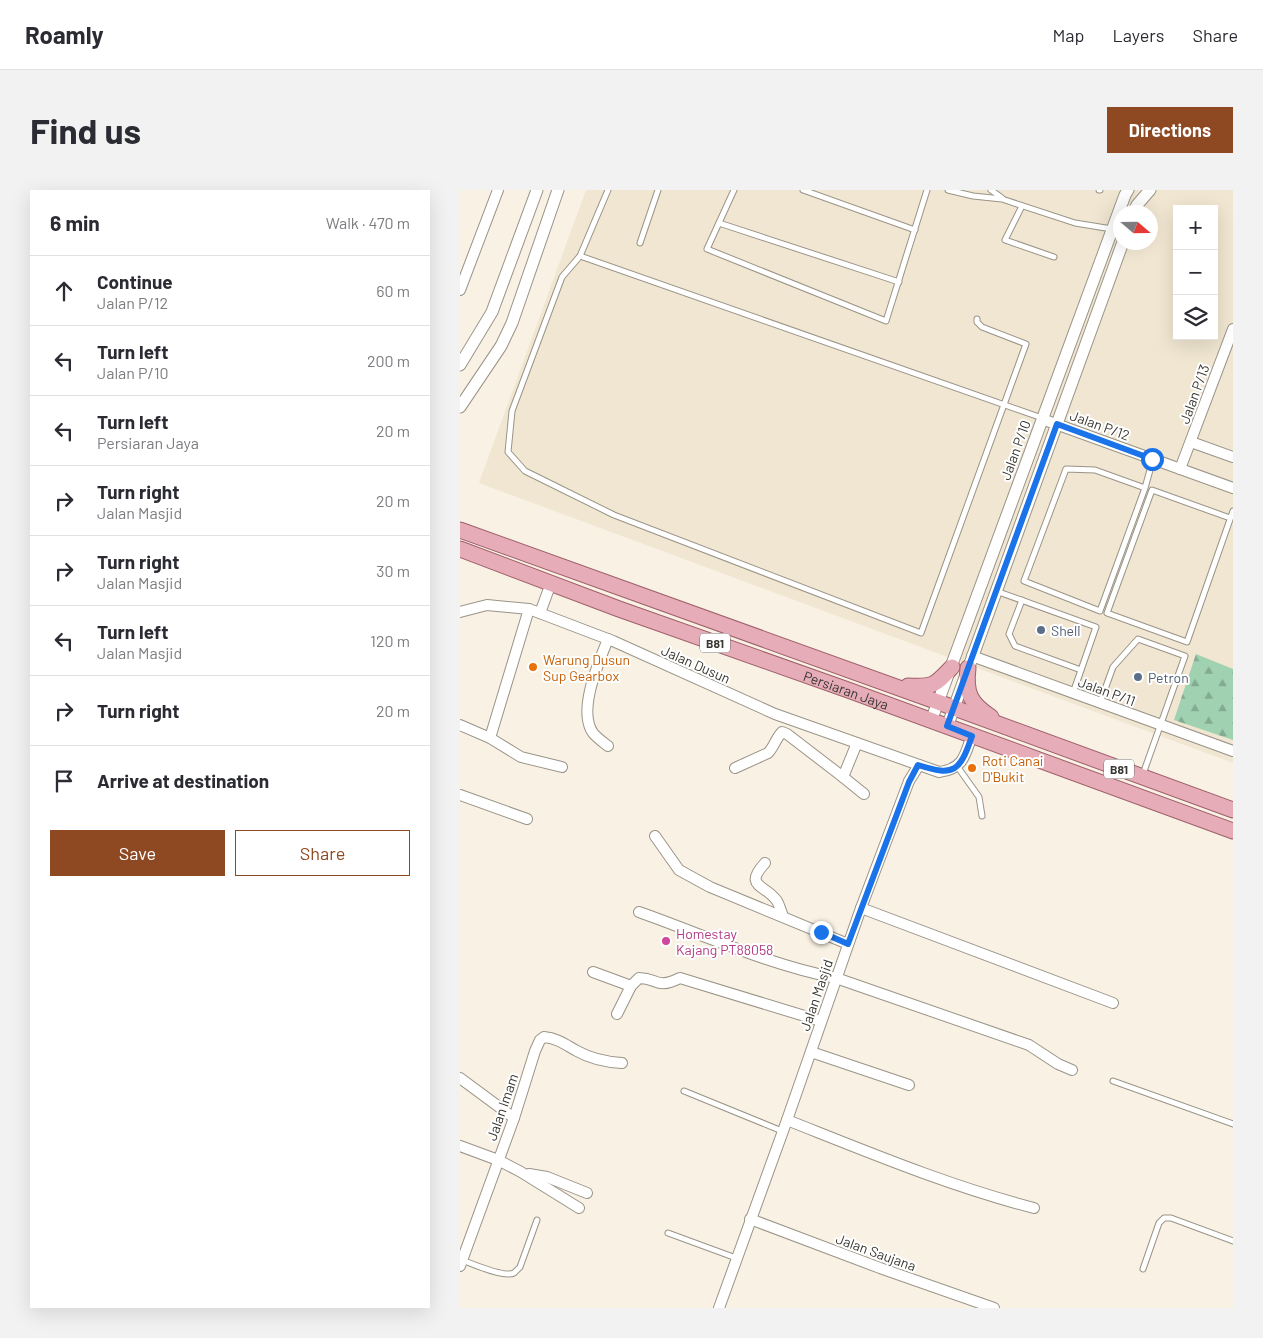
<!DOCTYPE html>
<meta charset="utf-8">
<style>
body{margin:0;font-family:Barlow,sans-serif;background:#f2f2f3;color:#2b2b33}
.controls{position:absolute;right:15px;top:15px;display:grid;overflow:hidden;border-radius:0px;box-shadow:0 5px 20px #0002}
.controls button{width:45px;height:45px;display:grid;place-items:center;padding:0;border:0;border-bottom:1px solid #e1e1e2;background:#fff;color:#2b2b33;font:25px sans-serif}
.compass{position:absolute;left:653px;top:15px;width:45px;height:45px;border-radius:50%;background:#fff;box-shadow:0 5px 20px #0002;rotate:110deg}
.stop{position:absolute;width:15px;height:15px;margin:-11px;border:4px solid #1a73e8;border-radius:50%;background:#fff}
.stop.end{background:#1a73e8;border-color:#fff;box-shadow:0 1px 5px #0008}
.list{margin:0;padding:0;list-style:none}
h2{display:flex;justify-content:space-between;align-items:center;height:65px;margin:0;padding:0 20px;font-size:21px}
h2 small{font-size:16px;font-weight:400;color:#7c7c81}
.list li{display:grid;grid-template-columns:32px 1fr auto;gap:15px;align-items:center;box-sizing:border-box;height:70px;padding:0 20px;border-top:1px solid #e1e1e2}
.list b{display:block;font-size:19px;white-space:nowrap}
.list p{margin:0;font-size:16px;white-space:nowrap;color:#7c7c81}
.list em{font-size:16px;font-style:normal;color:#7c7c81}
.actions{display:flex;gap:10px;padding:15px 20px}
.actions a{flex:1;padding:11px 0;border:1px solid #8f4922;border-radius:0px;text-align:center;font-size:18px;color:#8f4922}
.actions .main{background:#8f4922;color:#fff}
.icon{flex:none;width:28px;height:28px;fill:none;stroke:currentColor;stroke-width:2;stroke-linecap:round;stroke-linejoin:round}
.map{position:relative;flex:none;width:773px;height:1118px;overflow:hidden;border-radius:0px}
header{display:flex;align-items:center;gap:30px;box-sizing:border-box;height:70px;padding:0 25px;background:#fff;border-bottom:1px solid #e1e1e2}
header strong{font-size:24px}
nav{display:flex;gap:28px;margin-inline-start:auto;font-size:18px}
.intro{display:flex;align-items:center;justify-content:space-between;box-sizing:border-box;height:120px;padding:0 30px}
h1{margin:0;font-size:35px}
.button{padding:12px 22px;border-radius:0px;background:#8f4922;color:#fff;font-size:18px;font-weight:700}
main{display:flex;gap:30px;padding:0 30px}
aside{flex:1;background:#fff;border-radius:0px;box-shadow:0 5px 20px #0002}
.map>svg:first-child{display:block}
.built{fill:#f0e6d1;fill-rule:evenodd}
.forest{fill:url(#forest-firs)}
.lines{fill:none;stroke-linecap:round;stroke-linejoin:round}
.service-casing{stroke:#9a9487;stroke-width:7}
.minor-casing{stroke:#9a9487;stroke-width:12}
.tertiary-casing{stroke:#9a9487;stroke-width:13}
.primary-casing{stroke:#9e5f6a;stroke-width:17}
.service{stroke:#fff;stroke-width:5}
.minor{stroke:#fff;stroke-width:10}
.tertiary{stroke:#fff;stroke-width:11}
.primary{stroke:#e6acb8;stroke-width:15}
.route{stroke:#1a73e8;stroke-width:6}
.service-dot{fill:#5c6f8a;stroke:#fff;stroke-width:2}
.food-dot{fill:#e8710a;stroke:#fff;stroke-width:2}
.hotel-dot{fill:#d1479c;stroke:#fff;stroke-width:2}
.labels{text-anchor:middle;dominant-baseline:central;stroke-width:4;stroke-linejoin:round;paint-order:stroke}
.shield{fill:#fff;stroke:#74736f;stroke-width:1}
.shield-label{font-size:12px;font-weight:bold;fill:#393731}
.street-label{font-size:14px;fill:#393731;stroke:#fff}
.service-label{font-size:14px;fill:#4e5e75;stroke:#fff;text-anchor:start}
.food-label{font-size:14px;fill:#c56008;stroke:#fff;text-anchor:start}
.hotel-label{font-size:14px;fill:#b23c85;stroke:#fff;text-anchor:start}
</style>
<header>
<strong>Roamly</strong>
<nav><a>Map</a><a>Layers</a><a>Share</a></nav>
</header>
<div class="intro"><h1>Find us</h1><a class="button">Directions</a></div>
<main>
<aside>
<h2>6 min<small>Walk · 470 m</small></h2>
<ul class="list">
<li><svg class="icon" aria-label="ahead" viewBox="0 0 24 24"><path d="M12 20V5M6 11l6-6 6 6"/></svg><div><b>Continue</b><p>Jalan P/12</p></div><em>60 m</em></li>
<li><svg class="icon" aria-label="left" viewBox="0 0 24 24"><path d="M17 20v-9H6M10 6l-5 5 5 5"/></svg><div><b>Turn left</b><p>Jalan P/10</p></div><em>200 m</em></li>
<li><svg class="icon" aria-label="left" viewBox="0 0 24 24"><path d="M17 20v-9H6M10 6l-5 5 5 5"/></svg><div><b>Turn left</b><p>Persiaran Jaya</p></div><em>20 m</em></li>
<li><svg class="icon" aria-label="right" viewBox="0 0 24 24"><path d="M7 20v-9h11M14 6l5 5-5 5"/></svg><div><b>Turn right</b><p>Jalan Masjid</p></div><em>20 m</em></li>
<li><svg class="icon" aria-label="right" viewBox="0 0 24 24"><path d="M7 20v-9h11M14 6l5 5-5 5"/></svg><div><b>Turn right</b><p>Jalan Masjid</p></div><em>30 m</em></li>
<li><svg class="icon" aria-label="left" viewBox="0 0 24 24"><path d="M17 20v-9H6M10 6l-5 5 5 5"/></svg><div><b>Turn left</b><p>Jalan Masjid</p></div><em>120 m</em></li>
<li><svg class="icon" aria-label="right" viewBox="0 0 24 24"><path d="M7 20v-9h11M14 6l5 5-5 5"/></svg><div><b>Turn right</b></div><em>20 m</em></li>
<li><svg class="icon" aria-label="arrive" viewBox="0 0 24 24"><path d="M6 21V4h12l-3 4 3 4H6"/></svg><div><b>Arrive at destination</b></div></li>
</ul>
<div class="actions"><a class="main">Save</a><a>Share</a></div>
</aside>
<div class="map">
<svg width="773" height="1118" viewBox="0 0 773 1118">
<defs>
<pattern id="forest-firs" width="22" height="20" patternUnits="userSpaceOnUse" patternTransform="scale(1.25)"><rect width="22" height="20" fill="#a0d2b2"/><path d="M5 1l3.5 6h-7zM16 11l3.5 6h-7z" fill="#83ab91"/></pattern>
</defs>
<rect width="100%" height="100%" fill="#f9f2e4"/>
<path class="built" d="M126,0H773V573L19,293ZM717,19H754V146H717ZM660,22H690V52H660Z"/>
<polygon class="forest" points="736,464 773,479 773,550 714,530"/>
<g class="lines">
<defs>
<g id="service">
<polyline points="148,0 120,66 102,87 52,221 48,262 65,281 154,325 461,443 566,154 522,137 517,132 517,129"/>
<polyline points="274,0 247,59 426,131 467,0"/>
<polyline points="343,0 455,40"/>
<polyline points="488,0 513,6 542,9 615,33 652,39"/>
<polyline points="531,0 542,8"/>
<polyline points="639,0 640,0"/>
<polyline points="562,16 545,50 594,67"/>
<polyline points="259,33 439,92"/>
<polyline points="180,53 198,0"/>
<polyline points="120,66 582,228"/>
<polyline points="685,298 635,280 606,279 564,391 640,421 685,298 693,269"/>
<polyline points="770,328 692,300 647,423 727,452 773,321"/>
<polyline points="536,401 636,437 613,503"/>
<polyline points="562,410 549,444 555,456 621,480"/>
<polyline points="640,513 653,477 678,449 725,466 683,584"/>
<polyline points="497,576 519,607 522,626"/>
<polyline points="653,891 773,934"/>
<polyline points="224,901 322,941"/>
<polyline points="208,1043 276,1068"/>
<path d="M2,1070C13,1074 44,1088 54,1083C55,1082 58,1079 60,1077L77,1030"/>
<polyline points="683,1079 699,1033 704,1028 711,1028 773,1051"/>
</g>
<g id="minor">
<polyline points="0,100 38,0"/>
<polyline points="582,229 773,298"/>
<polyline points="731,252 773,267"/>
<polyline points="720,279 773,139"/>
<path d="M0,422L27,415L69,419L153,451L315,524L479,582C503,579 505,566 512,545"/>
<polyline points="80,423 91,393"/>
<polyline points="512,466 773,561"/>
<polyline points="0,535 30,548 61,567 102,577"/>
<polyline points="30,548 69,419"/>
<path d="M148,556C143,552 137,548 133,543C117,520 139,472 148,449"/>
<path d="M275,578L308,563C314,557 316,548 322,542L327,544L383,587L397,553"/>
<polyline points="383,587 404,604"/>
<polyline points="0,605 67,629"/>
<polyline points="195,646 219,680 250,697 388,754"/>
<path d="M305,673C283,697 305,694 317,711C320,716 321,722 323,726"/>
<polyline points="401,718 653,813"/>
<path d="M179,722C244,745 309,775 376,788L569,855L598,874L612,880"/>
<path d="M133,782L171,796L179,788C199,788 195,800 220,788L361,831"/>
<polyline points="157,824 171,796"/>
<polyline points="351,862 449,895"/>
<polyline points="0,888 54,928"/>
<path d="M327,930C408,962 489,996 574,1018"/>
<polyline points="0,956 38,970 61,982 119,1018"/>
<polyline points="69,984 87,987 127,1003"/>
<polyline points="290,1029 420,1078 534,1118"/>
<path d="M0,1076L54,928L75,861L80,850L84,847C97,848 106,855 117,861C131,869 146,872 162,873"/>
<polyline points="259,1118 327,930 401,718 449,591 459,575"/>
</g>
<g id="tertiary">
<polyline points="674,22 677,15 690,0"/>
<polyline points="0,175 32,122 77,0"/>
<polyline points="0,217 41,156 52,133 98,0"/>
<polyline points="471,531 665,5 668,0"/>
<polyline points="487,537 663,52"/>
</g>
<g id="primary">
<polyline points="0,340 478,512 773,620"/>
<path id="s1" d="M0,359L159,419L388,500L773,641"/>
<path d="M508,478C505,503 510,513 531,527"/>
<path d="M448,496C474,497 474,496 492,477"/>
</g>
</defs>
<use href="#service" class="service-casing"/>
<use href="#minor" class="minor-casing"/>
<use href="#tertiary" class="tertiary-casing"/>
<use href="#primary" class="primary-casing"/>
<use href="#service" class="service"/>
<use href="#minor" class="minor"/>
<use href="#tertiary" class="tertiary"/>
<use href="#primary" class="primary"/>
</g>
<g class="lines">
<path class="route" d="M361,742L388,754L449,592L458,575C495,587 500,581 512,546L487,536L597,234L692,269"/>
</g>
<g class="service-dot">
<circle cx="581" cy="440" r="5"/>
<circle cx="678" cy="487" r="5"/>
</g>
<g class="food-dot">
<circle cx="73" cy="477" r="5"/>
<circle cx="512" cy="578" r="5"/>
</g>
<circle class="hotel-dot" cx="206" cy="751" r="5"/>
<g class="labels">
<g class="shield">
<rect x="240" y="443.5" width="30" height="19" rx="4"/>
<rect x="644" y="569.5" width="30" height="19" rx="4"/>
</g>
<g class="shield-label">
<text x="255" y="453">B81</text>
<text x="659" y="579">B81</text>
</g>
<g class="street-label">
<text transform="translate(734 204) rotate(-70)">Jalan P/13</text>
<text transform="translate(640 235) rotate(20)">Jalan P/12</text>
<text transform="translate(555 260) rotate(-70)">Jalan P/10</text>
<text transform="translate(236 474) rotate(24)">Jalan Dusun</text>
<text stroke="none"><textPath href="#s1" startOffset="411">Persiaran Jaya</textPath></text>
<text transform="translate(647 501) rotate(20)">Jalan P/11</text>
<text transform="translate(356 805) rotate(-71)">Jalan Masjid</text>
<text transform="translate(42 917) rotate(-71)">Jalan Imam</text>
<text transform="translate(416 1062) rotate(20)">Jalan Saujana</text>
</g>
<g class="service-label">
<text x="591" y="440">Shell</text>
<text x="688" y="487">Petron</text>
</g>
<g class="food-label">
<text x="83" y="469">Warung Dusun<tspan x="83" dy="16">Sup Gearbox</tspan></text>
<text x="522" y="570">Roti Canai<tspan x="522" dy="16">D'Bukit</tspan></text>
</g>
<g class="hotel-label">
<text x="216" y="743">Homestay<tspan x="216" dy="16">Kajang PT88058</tspan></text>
</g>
</g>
</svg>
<div class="controls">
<button>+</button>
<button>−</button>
<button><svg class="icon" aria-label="layers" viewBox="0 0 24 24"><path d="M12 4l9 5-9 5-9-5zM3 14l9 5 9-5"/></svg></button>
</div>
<svg class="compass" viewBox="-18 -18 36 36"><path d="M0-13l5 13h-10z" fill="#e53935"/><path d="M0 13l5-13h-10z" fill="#7c7c81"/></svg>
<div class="stop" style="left:692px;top:269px"></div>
<div class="stop end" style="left:361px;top:742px"></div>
</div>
</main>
